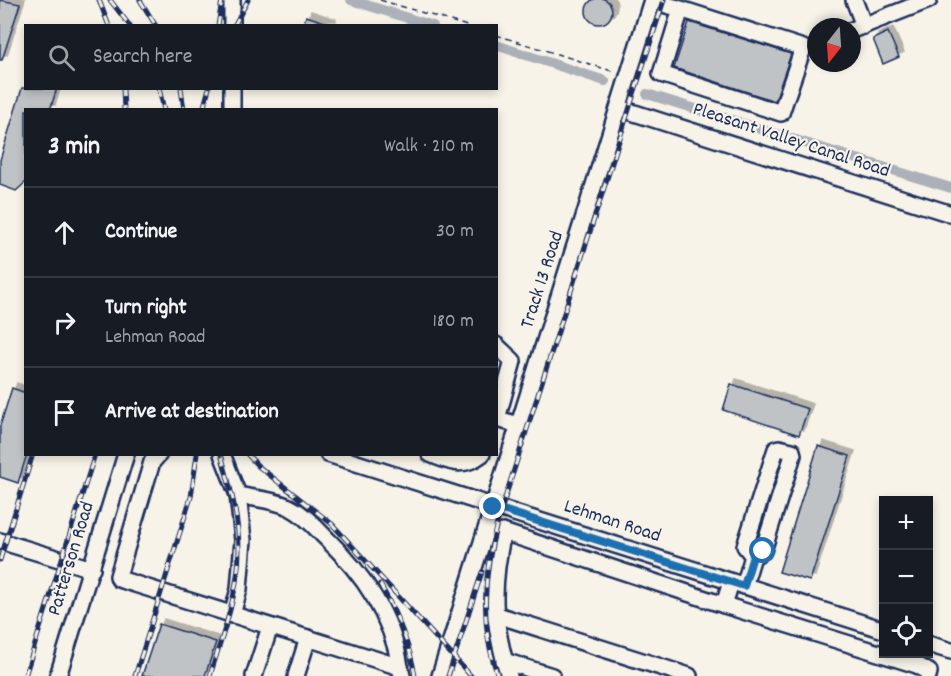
<!DOCTYPE html>
<meta charset="utf-8">
<style>
body{margin:0;font-family:Dekko,sans-serif;background:#242831;color:#f1f3f6}
.controls{position:absolute;right:18px;bottom:18px;display:grid;overflow:hidden;border-radius:0px;box-shadow:0 3px 9px #0003}
.controls button{width:54px;height:54px;display:grid;place-items:center;padding:0;border:0;border-bottom:2px solid #363941;background:#171b24;color:#f1f3f6;font:30px sans-serif}
.compass{position:absolute;left:807px;top:18px;width:54px;height:54px;border-radius:50%;background:#171b24;box-shadow:0 3px 9px #0003;rotate:197deg}
.stop{position:absolute;width:18px;height:18px;margin:-14px;border:4px solid #1f6fb2;border-radius:50%;background:#fff}
.stop.end{background:#1f6fb2;border-color:#fff;box-shadow:0 2px 6px #0008}
.list{margin:0;padding:0;list-style:none}
h2{display:flex;justify-content:space-between;align-items:center;height:78px;margin:0;padding:0 24px;font-size:26px}
h2 small{font-size:20px;font-weight:400;color:#9ea1a6}
.list li{display:grid;grid-template-columns:39px 1fr auto;gap:18px;align-items:center;box-sizing:border-box;height:90px;padding:0 24px;border-top:2px solid #363941}
.list b{display:block;font-size:22px;white-space:nowrap}
.list p{margin:0;font-size:20px;white-space:nowrap;color:#9ea1a6}
.list em{font-size:20px;font-style:normal;color:#9ea1a6}
.icon{flex:none;width:33px;height:33px;fill:none;stroke:currentColor;stroke-width:2;stroke-linecap:round;stroke-linejoin:round}
.map{position:relative;flex:none;width:951px;height:676px;overflow:hidden}
.search{position:absolute;background:#171b24;box-shadow:0 3px 9px #0003;left:24px;top:24px;width:474px;height:66px;display:flex;align-items:center;gap:15px;box-sizing:border-box;padding:0 21px;border-radius:0px;color:#9ea1a6;font-size:22px}
.panel{position:absolute;background:#171b24;box-shadow:0 3px 9px #0003;left:24px;top:108px;width:474px;height:348px;border-radius:0px}
.map>svg:first-child{display:block}
.lines{fill:none;stroke-linecap:round;stroke-linejoin:round}
.canal{stroke:#acb0b9;stroke-width:10}
.building{fill:#c0c3c5;stroke:#1b2f5e;stroke-width:1.5;filter:url(#shadow)}
.minor-casing{stroke:#1b2f5e;stroke-width:20}
.path{stroke:#1b2f5e;stroke-width:1.5;stroke-dasharray:6 4.5;stroke-linecap:butt}
.minor{stroke:#f7f3e8;stroke-width:15}
.rail-casing{stroke:#1b2f5e;stroke-width:5}
.rail{stroke:#f7f3e8;stroke-width:3;stroke-dasharray:9;stroke-linecap:butt}
.route{stroke:#1f6fb2;stroke-width:8}
.labels{text-anchor:middle;dominant-baseline:central;stroke-width:4.5;stroke-linejoin:round;paint-order:stroke}
.street-label{font-size:20px;fill:#1b2f5e;stroke:#f7f3e8}
</style>
<div class="map">
<svg width="951" height="676" viewBox="0 0 951 676">
<defs>
<filter id="shadow"><feDropShadow dx="5" dy="-5" stdDeviation="0" flood-color="#0004"/></filter>
</defs>
<rect width="100%" height="100%" fill="#f7f3e8"/>
<filter id="ink" filterUnits="userSpaceOnUse"><feTurbulence type="fractalNoise" baseFrequency=".0167" numOctaves="2"/><feDisplacementMap in="SourceGraphic" scale="12" xChannelSelector="R" yChannelSelector="G"/><feConvolveMatrix kernelMatrix="1 2 1 2 8 2 1 2 1" color-interpolation-filters="sRGB"/></filter>
<g filter="url(#ink)">
<g class="lines">
<g class="canal">
<polyline points="351,0 433,26"/>
<polyline points="496,45 605,81"/>
<polyline points="647,94 951,188"/>
</g>
</g>
<g class="building">
<circle cx="599" cy="11" r="13"/>
<polygon points="0,0 20,4 2,60 0,60"/>
<polygon points="306,16 331,24 331,26 303,26"/>
<polygon points="689,22 791,54 775,101 674,68"/>
<polygon points="888,32 899,57 883,64 873,39"/>
<polygon points="22,88 57,88 50,110 26,110 26,182 16,191 0,185 0,160"/>
<polygon points="731,384 808,409 799,435 723,410"/>
<polygon points="12,388 26,393 26,454 27,454 18,483 0,477 0,426"/>
<polygon points="818,446 850,456 810,581 779,572"/>
<polygon points="159,624 216,642 205,676 142,676"/>
</g>
<g class="lines">
<defs>
<g id="minor">
<polyline points="232,0 232,26"/>
<polyline points="854,0 864,26"/>
<polyline points="652,1 674,7 803,48 781,113 661,74 681,9"/>
<polyline points="852,30 929,0"/>
<polyline points="619,108 951,214"/>
<polyline points="232,110 232,88"/>
<polyline points="496,345 513,361 497,419 519,425"/>
<polyline points="159,454 152,462 118,576 119,579 400,667 402,676"/>
<polyline points="222,454 238,495"/>
<polyline points="328,454 884,630"/>
<path d="M430,454C451,462 462,469 482,454"/>
<polyline points="0,541 92,569"/>
<polyline points="731,582 724,605 917,665 929,672 928,676"/>
<polyline points="744,586 753,556 763,551 793,455 792,451 779,448 776,449 745,546 753,556"/>
<polyline points="494,614 689,676"/>
<path d="M232,615L239,589L243,540L238,495C255,499 276,500 291,508C305,515 315,527 326,538C363,574 392,615 400,667"/>
<polyline points="928,644 951,651"/>
<polyline points="504,661 552,676"/>
<polyline points="58,676 126,454"/>
<polyline points="254,676 270,627"/>
<polyline points="296,676 308,638"/>
<polyline points="440,676 652,0"/>
<path d="M509,676C492,621 491,588 503,532L724,605"/>
</g>
</defs>
<use href="#minor" class="minor-casing"/>
<g class="path">
<polyline points="380,0 467,26"/>
<polyline points="496,35 615,72"/>
</g>
<use href="#minor" class="minor"/>
<defs>
<g id="rail">
<polyline points="99,0 109,26"/>
<polyline points="110,0 130,26"/>
<polyline points="140,0 156,26"/>
<polyline points="218,26 222,0"/>
<polyline points="234,26 248,0"/>
<polyline points="123,88 124,110"/>
<polyline points="159,88 164,110"/>
<polyline points="181,88 184,110"/>
<polyline points="203,110 209,88"/>
<polyline points="247,454 258,466 332,524 471,676"/>
<polyline points="0,560 33,454"/>
<path d="M380,584C396,613 410,643 415,676"/>
<polyline points="25,676 95,454"/>
<polyline points="135,676 191,497 197,454"/>
<path d="M210,676C222,636 239,592 239,550C239,517 230,486 221,454"/>
<polyline points="448,676 482,572"/>
<path d="M498,676C479,626 484,574 497,523L664,0"/>
</g>
</defs>
<use href="#rail" class="rail-casing"/>
<use href="#rail" class="rail"/>
</g>
</g>
<g class="lines" filter="url(#ink)">
<polyline class="route" points="493,507 744,586 753,556 763,551"/>
</g>
<g class="labels">
<g class="street-label">
<text transform="translate(791 141) rotate(18)">Pleasant Valley Canal Road</text>
<text transform="translate(543 280) rotate(-72)">Track 13 Road</text>
<text transform="translate(612 522) rotate(18)">Lehman Road</text>
<text transform="translate(72 559) rotate(-73)">Patterson Road</text>
</g>
</g>
</svg>
<div class="controls">
<button>+</button>
<button>−</button>
<button><svg class="icon" aria-label="locate" viewBox="0 0 24 24"><circle cx="12" cy="12" r="6"/><path d="M12 2v4M12 18v4M2 12h4M18 12h4"/></svg></button>
</div>
<svg class="compass" viewBox="-18 -18 36 36"><path d="M0-13l5 13h-10z" fill="#e53935"/><path d="M0 13l5-13h-10z" fill="#9ea1a6"/></svg>
<div class="stop" style="left:763px;top:551px"></div>
<div class="stop end" style="left:493px;top:507px"></div>
<div class="search"><svg class="icon" aria-label="search" viewBox="0 0 24 24"><circle cx="10" cy="10" r="6"/><path d="M15 15l6 6"/></svg>Search here</div>
<section class="panel">
<h2>3 min<small>Walk · 210 m</small></h2>
<ul class="list">
<li><svg class="icon" aria-label="ahead" viewBox="0 0 24 24"><path d="M12 20V5M6 11l6-6 6 6"/></svg><div><b>Continue</b></div><em>30 m</em></li>
<li><svg class="icon" aria-label="right" viewBox="0 0 24 24"><path d="M7 20v-9h11M14 6l5 5-5 5"/></svg><div><b>Turn right</b><p>Lehman Road</p></div><em>180 m</em></li>
<li><svg class="icon" aria-label="arrive" viewBox="0 0 24 24"><path d="M6 21V4h12l-3 4 3 4H6"/></svg><div><b>Arrive at destination</b></div></li>
</ul>
</section>
</div>
